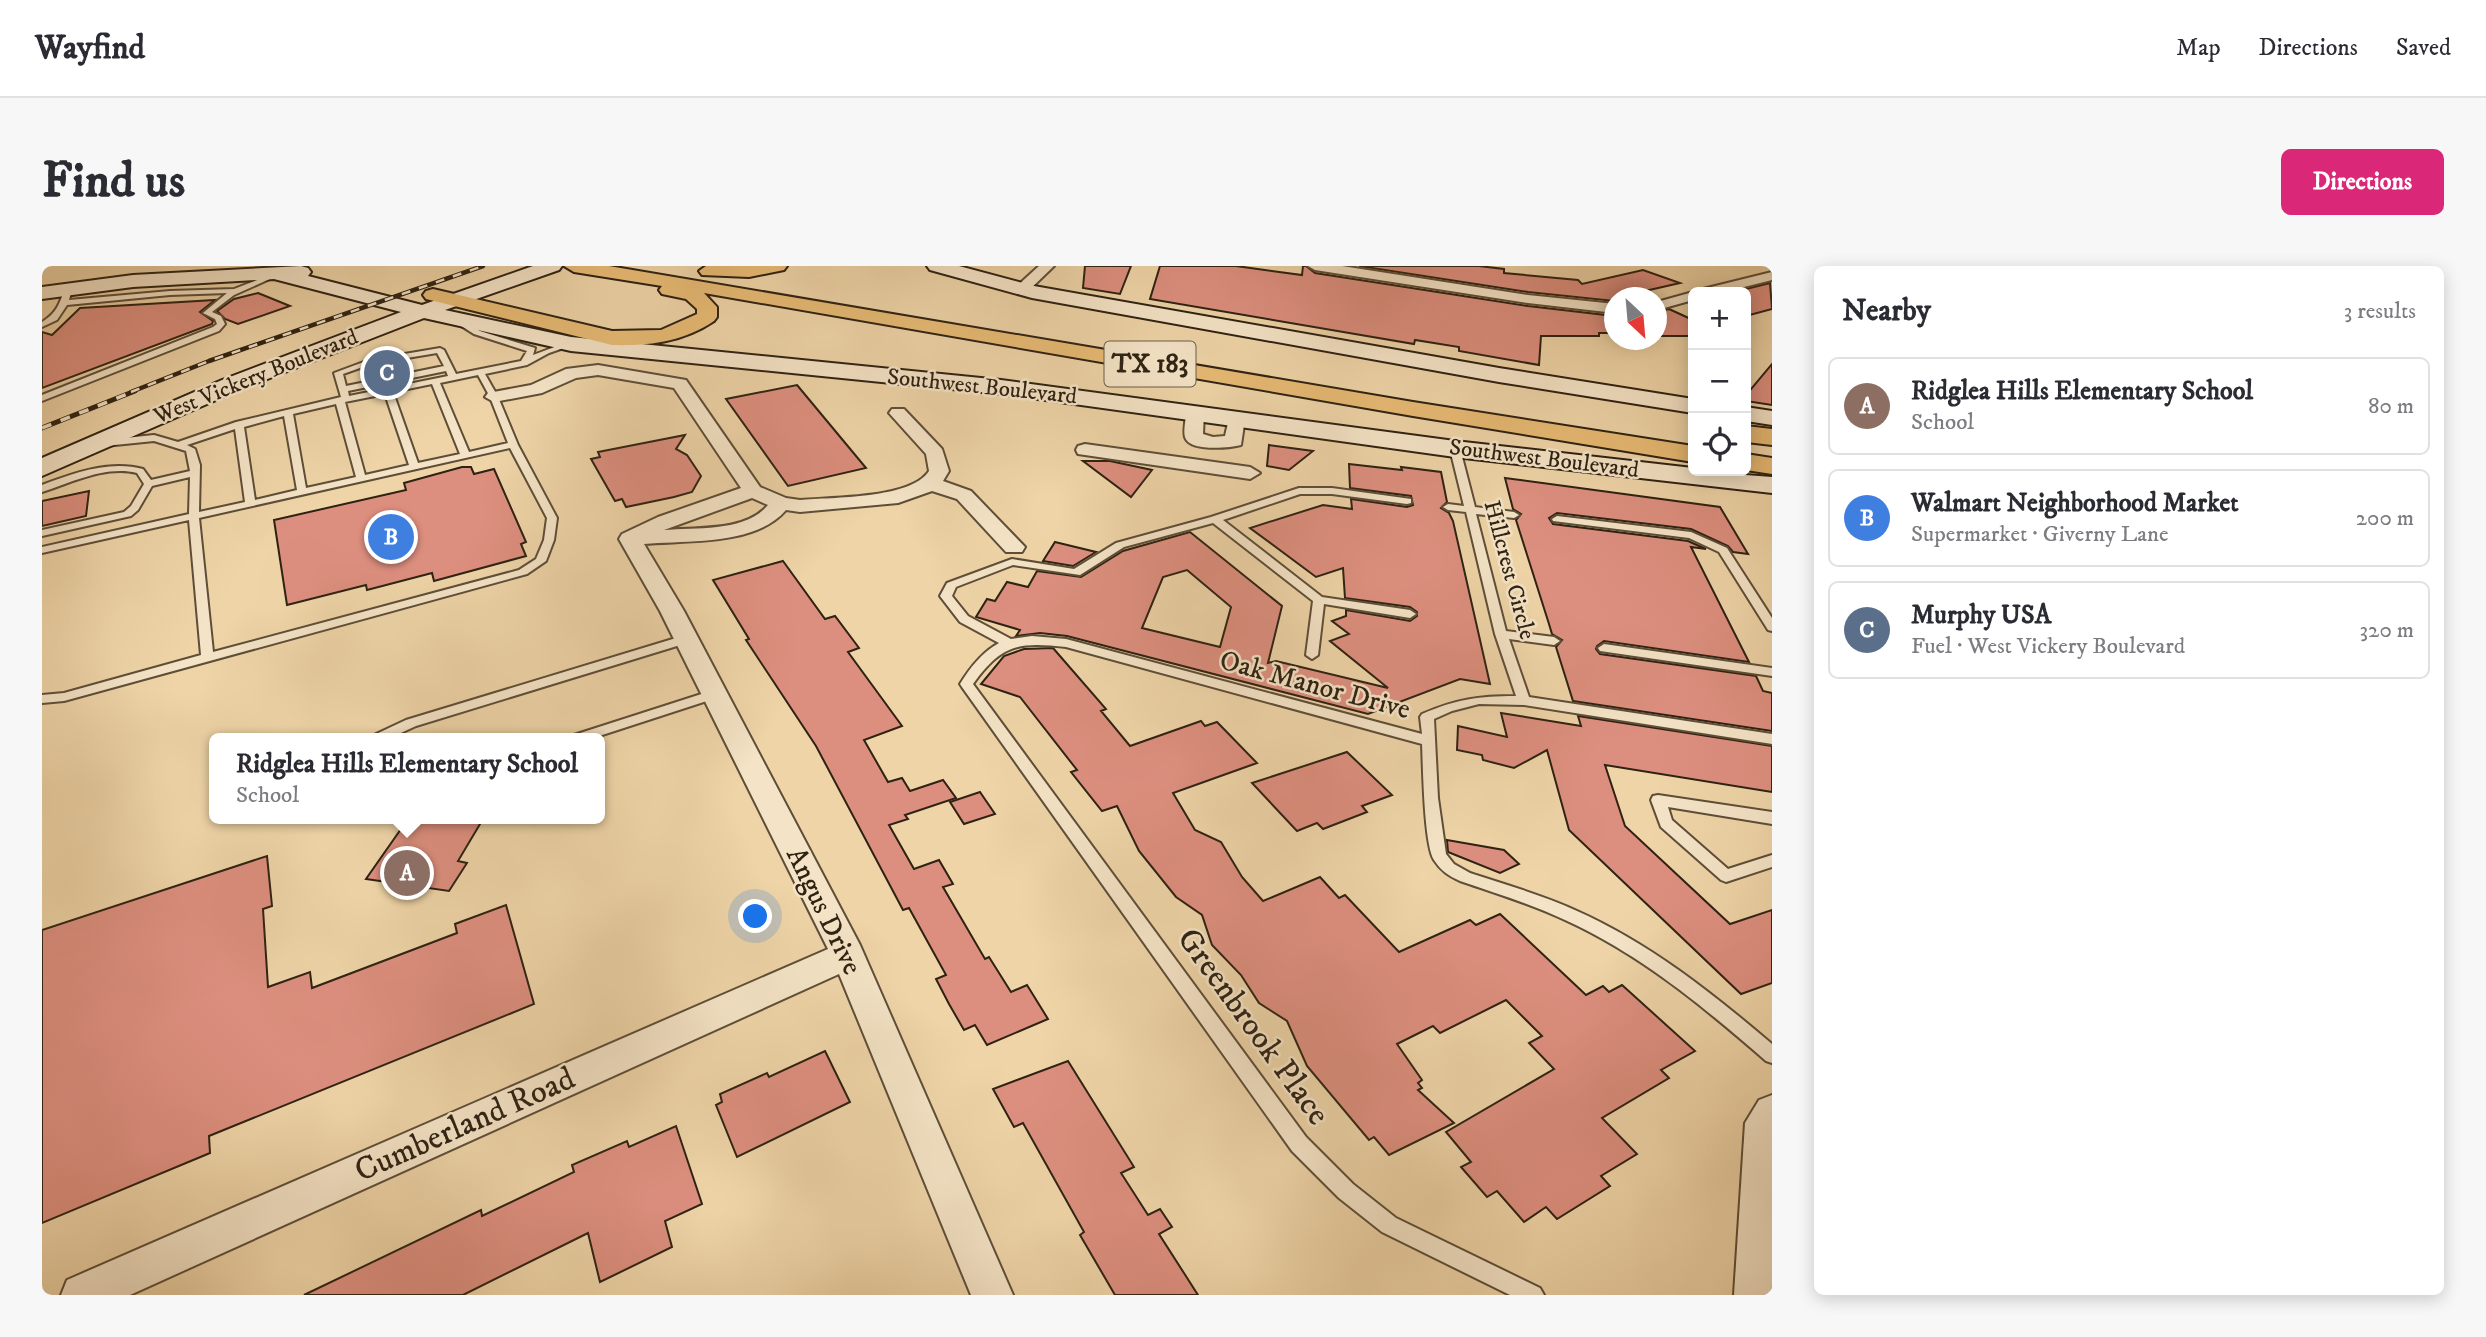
<!DOCTYPE html>
<meta charset="utf-8">
<style>
body{margin:0;font-family:"IM FELL DW Pica",serif;background:#f7f7f7;color:#2b2b33}
.controls{position:absolute;right:21px;top:21px;display:grid;overflow:hidden;border-radius:10px;box-shadow:0 4px 18px #0003}
.controls button{width:63px;height:63px;display:grid;place-items:center;padding:0;border:0;border-bottom:2px solid #e1e1e2;background:#fff;color:#2b2b33;font:35px sans-serif}
.compass{position:absolute;left:1562px;top:21px;width:63px;height:63px;border-radius:50%;background:#fff;box-shadow:0 4px 18px #0003;rotate:154deg}
.you{position:absolute;left:714px;top:651px;width:24px;height:24px;margin:-18px;border:5px solid #fff;border-radius:50%;background:#1a73e8;box-shadow:0 0 0 10px #1a73e833}
.badge{display:grid;place-items:center;width:46px;height:46px;border-radius:50%;background:#db2777;color:#fff;font-size:23px;font-weight:700}
.pin{position:absolute;translate:-50% -50%;border:4px solid #fff;box-shadow:0 2px 7px #0006}
.popup{position:absolute;left:167px;top:467px;width:396px;height:91px;box-sizing:border-box;display:grid;place-content:center;border-radius:10px;background:#fff;filter:drop-shadow(0 2px 5px #0005);font-size:23px;white-space:nowrap;color:#7c7c81}
.popup b{font-size:26px;color:#2b2b33}
.popup::after{content:'';position:absolute;left:50%;top:100%;margin-left:-14px;border:14px solid transparent;border-top-color:#fff}
.list{margin:0;padding:0;list-style:none}
h2{display:flex;justify-content:space-between;align-items:center;height:91px;margin:0;padding:0 28px;font-size:30px}
h2 small{font-size:23px;font-weight:400;color:#7c7c81}
.list li{display:grid;grid-template-columns:46px 1fr auto;gap:21px;align-items:center;box-sizing:border-box;height:98px;margin:0 14px 14px;padding:0 14px;border:2px solid #e1e1e2;border-radius:10px}
.list b{display:block;font-size:26px;white-space:nowrap}
.list p{margin:0;font-size:23px;white-space:nowrap;color:#7c7c81}
.list em{font-size:23px;font-style:normal;color:#7c7c81}
.icon{flex:none;width:38px;height:38px;fill:none;stroke:currentColor;stroke-width:2;stroke-linecap:round;stroke-linejoin:round}
.map{position:relative;flex:none;width:1730px;height:1029px;overflow:hidden;border-radius:10px}
header{display:flex;align-items:center;gap:42px;box-sizing:border-box;height:98px;padding:0 35px;background:#fff;border-bottom:2px solid #e1e1e2}
header strong{font-size:33px}
nav{display:flex;gap:38px;margin-inline-start:auto;font-size:24px}
.intro{display:flex;align-items:center;justify-content:space-between;box-sizing:border-box;height:168px;padding:0 42px}
h1{margin:0;font-size:49px}
.button{padding:18px 32px;border-radius:10px;background:#db2777;color:#fff;font-size:24px;font-weight:700}
main{display:flex;gap:42px;padding:0 42px}
aside{flex:1;background:#fff;border-radius:10px;box-shadow:0 4px 18px #0003}
.map>svg:first-child{display:block}
.building{fill:#dd8f7f;stroke:#2e2213;stroke-width:2;fill-rule:evenodd}
.lines{fill:none;stroke-linecap:round;stroke-linejoin:round}
.lane-casing{stroke:#5e4e38;stroke-width:4}
.street-casing{stroke:#5e4e38;stroke-width:4}
.secondary-casing{stroke:#2e2213;stroke-width:4}
.highway-casing{stroke:#2e2213;stroke-width:4}
.lane{fill:#f4e3c6;fill-rule:evenodd}
.street{fill:#f4e3c6;fill-rule:evenodd}
.secondary{fill:#f4e3c6;fill-rule:evenodd}
.highway{fill:#e7ba74;fill-rule:evenodd}
.rail-far1-casing{stroke:#2e2213;stroke-width:4.5}
.rail-casing{stroke:#2e2213;stroke-width:5}
.rail-far1{stroke:#f4e3c6;stroke-width:2.5;stroke-dasharray:9;stroke-linecap:butt}
.rail{stroke:#f4e3c6;stroke-width:3.5;stroke-dasharray:10;stroke-linecap:butt}
.labels{text-anchor:middle;dominant-baseline:central;stroke-width:5;stroke-linejoin:round;paint-order:stroke}
.far-street-label{font-size:23px;fill:#2e2213;stroke:#f4e3c6}
.shield{fill:#f4e3c6;stroke:#695c49;stroke-width:2}
.shield-label{font-size:26px;font-weight:bold;fill:#2e2213}
.street-label{font-size:28px;fill:#2e2213;stroke:#f4e3c6}
.near-street-label{font-size:33px;fill:#2e2213;stroke:#f4e3c6}
</style>
<header>
<strong>Wayfind</strong>
<nav><a>Map</a><a>Directions</a><a>Saved</a></nav>
</header>
<div class="intro"><h1>Find us</h1><a class="button">Directions</a></div>
<main>
<div class="map">
<svg width="1730" height="1029" viewBox="0 0 1730 1029">
<rect width="100%" height="100%" fill="#eed4a7"/>
<filter id="stains"><feTurbulence type="fractalNoise" baseFrequency=".00286" numOctaves="4"/><feColorMatrix values="0 0 0 0 .2 0 0 0 0 .09 0 0 0 0 .02 0 0 0 .5 -.17"/></filter>
<radialGradient id="worn" r=".72"><stop offset=".6" stop-color="#630" stop-opacity="0"/><stop offset="1" stop-color="#630" stop-opacity=".3"/></radialGradient>
<g class="building">
<polygon points="1043,0 1089,0 1078,28 1041,22"/>
<polygon points="1118,0 1194,0 1260,9 1261,0 1264,0 1273,7 1486,40 1572,50 1572,67 1557,67 1557,70 1499,70 1497,99 1417,85 1417,81 1373,74 1372,78 1108,33"/>
<polygon points="1317,0 1437,0 1462,3 1462,7 1536,14 1540,18 1601,4 1638,17 1572,32 1572,35 1486,26"/>
<polygon points="1728,17 1730,43 1704,50 1704,23"/>
<polygon points="216,27 248,40 196,58 183,53 175,45 192,33"/>
<polygon points="173,34 158,46 171,55 170,58 0,122 0,66 10,69 38,42"/>
<polygon points="1627,43 1651,54 1651,70 1614,70 1614,46"/>
<polygon points="1730,98 1730,139 1704,135 1704,129"/>
<polygon points="755,119 824,202 746,220 684,133"/>
<polygon points="643,169 634,183 645,189 659,210 650,226 632,231 584,241 580,233 573,235 549,193 558,191 556,186"/>
<polygon points="1227,179 1271,185 1247,204 1225,200"/>
<polygon points="1041,195 1068,195 1110,204 1089,231"/>
<path d="M1307,198L1360,204L1359,201L1399,206L1405,236L1399,242L1407,247L1411,255L1448,418L1418,413L1326,448L1025,370L998,367L974,370L978,364L934,351L945,333L953,335L965,316L986,321L995,305L1039,311L1081,285L1148,266L1240,340L1226,397L1234,395L1346,422L1288,375L1307,368L1290,355L1304,350V344L1368,355L1375,350V346L1368,341L1303,332L1301,302L1274,311L1208,262L1281,239L1310,243L1309,233L1365,241L1371,239L1369,230L1308,222ZM1145,304L1189,341L1178,381L1100,362L1121,311Z"/>
<polygon points="420,201 429,201 432,208 452,203 484,276 479,278 484,290 392,315 390,307 325,324 324,319 245,339 232,254 364,224 362,217"/>
<polygon points="1463,212 1678,241 1706,288 1691,286 1686,280 1649,263 1515,247 1507,252 1511,258 1646,275 1664,283 1649,281 1707,396 1562,375 1555,380 1554,383 1558,388 1714,410 1721,425 1730,427 1730,465 1531,435 1514,381 1520,374 1510,368 1507,358 1474,254 1479,248 1471,243"/>
<polygon points="47,225 44,250 0,260 0,235"/>
<polygon points="1013,276 1054,286 1031,300 1001,295"/>
<polygon points="741,295 783,353 793,350 817,382 806,386 860,460 822,474 846,516 860,512 868,525 901,514 914,532 863,549 866,553 847,559 872,603 897,594 911,618 901,621 943,693 947,691 969,726 985,719 1006,753 945,779 933,759 922,764 907,738 894,713 904,709 867,642 861,644 774,480 704,374 707,373 671,314"/>
<polygon points="1011,382 1064,443 1059,445 1088,480 1159,455 1163,460 1175,456 1215,497 1131,527 1153,564 1179,576 1200,611 1221,635 1278,611 1297,632 1303,629 1357,686 1428,654 1434,659 1458,648 1544,729 1561,720 1567,726 1580,719 1653,785 1619,804 1627,812 1560,852 1595,888 1559,910 1568,920 1515,953 1504,941 1482,956 1455,925 1445,931 1419,901 1429,896 1404,866 1512,803 1487,777 1500,770 1464,734 1398,767 1391,760 1355,778 1380,814 1376,817 1380,822 1376,824 1412,857 1347,889 1332,871 1327,874 1265,800 1245,755 1217,737 1199,709 1170,679 1160,649 1134,631 1097,585 1075,540 1060,545 1029,506 1035,504 978,431 939,418 962,390 982,383"/>
<polygon points="1459,447 1539,460 1536,450 1730,480 1730,526 1563,499 1583,560 1688,658 1730,644 1730,717 1699,728 1527,564 1505,484 1472,502 1441,494 1440,489 1415,484 1416,460 1465,471"/>
<polygon points="1305,486 1350,529 1320,540 1325,546 1281,563 1275,557 1255,565 1210,517"/>
<polygon points="938,526 953,548 922,558 908,536"/>
<polygon points="366,553 441,553 416,595 425,597 407,625 324,613"/>
<polygon points="1405,574 1462,584 1477,598 1458,607 1406,586"/>
<polygon points="225,590 230,640 221,643 226,721 268,706 270,722 415,667 413,658 464,639 492,738 167,870 168,887 0,957 0,664"/>
<polygon points="783,785 808,836 695,891 674,839 680,836 678,828 725,807 727,811"/>
<polygon points="1026,795 1092,901 1079,907 1106,949 1118,943 1130,961 1117,968 1156,1029 1073,1029 1038,969 1042,966 981,857 972,861 951,823"/>
<polygon points="634,860 660,938 623,955 630,981 558,1016 546,967 421,1029 262,1029 439,944 440,950 532,906 530,899 585,875 587,881"/>
</g>
<g class="lines">
<defs>
<g id="lane">
<path d="M233,7L239,8L192,29L170,46L179,50L183,58L177,65L0,135V129L171,61L175,58L173,53L161,47L185,27L128,29L25,39L15,54L0,61V56C15,47 18,37 23,21L30,23L27,34L128,25L192,23Z"/>
<path d="M416,52L438,65L493,82L491,89L526,76L533,78L507,87L485,99L443,108L456,131L476,179L515,252L512,274L504,295L485,308L22,435L0,437V429L22,427L159,389L147,254L0,287V281L147,248L148,211L110,220L96,244L89,250L0,270V264L82,246L89,240L102,218L95,207C63,199 29,217 0,226V219C31,207 68,194 101,203L109,214L148,205L144,185L112,175L63,180L58,177L63,174L112,169L136,176L194,156L299,131L292,107L327,94L398,82L402,84L414,108L479,95L485,85L432,68L413,56L412,54ZM395,87L402,100L304,120L301,108L329,98ZM404,105L406,110L307,130L306,125ZM436,109L448,131L466,177L427,186L398,117ZM390,118L418,188L376,197L351,126ZM343,128L367,199L323,209L303,136ZM294,138L314,211L264,222L251,148ZM242,150L255,224L213,234L202,161ZM193,163L203,236L157,246L158,199L153,183L145,179ZM468,182L505,252L502,274L494,293L477,304L171,386L157,252Z"/>
<path d="M1413,180L1418,183L1433,241L1472,246L1477,249L1472,252L1434,248L1464,365L1512,371L1518,375L1512,379L1467,373L1487,431L1730,468V478L1482,439L1437,438L1410,445L1392,453L1396,532L1404,588L1412,598L1428,607C1464,619 1501,629 1535,645C1607,677 1670,727 1730,778V797L1724,795C1662,741 1598,688 1523,654C1489,638 1453,627 1418,615C1407,610 1399,605 1392,594C1382,579 1381,500 1380,478L1024,381C976,376 960,378 931,418L1264,871L1311,918L1354,952L1498,1022L1502,1029H1468L1340,966L1297,932L1250,885L920,421L918,418C928,402 940,386 957,377L918,356L898,330L905,317L970,293L1032,303L1074,277L1169,251L1257,222H1290L1369,233V237L1365,238L1290,228H1258L1181,254L1280,331L1368,344L1374,348L1368,352L1282,338L1276,389L1270,393L1264,389L1271,335L1171,257L1082,281L1038,309L971,299L914,321L910,330L926,350L969,373L990,370L1024,373L1380,468L1378,451L1380,448C1415,433 1436,430 1474,430L1453,368L1424,246L1406,244L1401,241L1406,238L1422,240L1408,183Z"/>
<polygon points="1515,250 1649,266 1685,282 1730,352 1730,365 1726,364 1677,286 1647,272 1511,255 1510,253"/>
<polygon points="644,369 650,373 648,376 374,460 348,472 330,472 332,469 364,454"/>
<polygon points="1562,378 1730,402 1730,410 1558,385 1556,382"/>
<polygon points="672,424 678,428 677,431 551,472 530,472 532,469"/>
<polygon points="1616,529 1730,546 1730,558 1626,541 1630,554 1686,603 1730,589 1730,601 1684,616 1679,614 1619,561 1609,534 1611,530"/>
</g>
<g id="street">
<polygon points="997,0 1012,0 984,27 974,27 972,24 974,21"/>
<polygon points="1266,0 1300,0 1486,29 1573,38 1573,47 1486,37 1273,4"/>
<polygon points="1730,6 1730,14 1682,26 1659,26 1661,23"/>
<polygon points="1651,26 1651,34 1615,44 1615,36 1651,26 1654,26"/>
<path d="M556,99L644,114L718,221L744,232L758,234C790,231 869,233 887,205L884,188L847,147L850,143H862L900,183L907,205L901,215L929,225L983,281L980,286H964L915,233L890,225L856,237L758,246L744,244C713,280 646,274 602,278L642,345L818,679L971,1029H929L797,708L88,1029H19L25,1014L786,683L618,345L577,273L580,268L616,251L699,222L632,122L556,109L534,112L500,127L452,136L443,131L446,127L489,119L524,103ZM710,232L726,239C703,266 656,261 622,264Z"/>
<path d="M1153,142L1162,147L1161,168L1171,171L1183,170L1188,148H1200L1203,152L1199,179C1187,182 1147,186 1143,171C1141,165 1144,153 1144,147Z"/>
<polygon points="1043,178 1208,201 1218,207 1208,213 1036,188 1034,184 1036,180"/>
<polygon points="1730,829 1730,1029 1692,1029 1703,857 1717,834"/>
</g>
<g id="secondary">
<polygon points="259,0 266,2 269,6 266,10 380,39 491,0 520,0 517,4 403,44 529,71 959,114 1413,175 1651,202 1651,205 1730,211 1730,227 1413,191 959,128 529,85 382,52 197,124 0,210 0,192 180,114 359,46 232,13 91,21 0,33 0,21 91,9"/>
<polygon points="885,0 917,0 992,20 1457,102 1651,133 1651,147 1457,116 990,32 888,4"/>
<polygon points="1704,141 1730,145 1730,159 1704,155"/>
</g>
<g id="highway">
<path d="M522,0H567L1371,136L1651,180V196L1371,150L662,27L675,41V51L672,55C641,76 607,80 570,79L384,33L381,29L384,25L391,23L570,65L619,64L655,48V43L644,33L620,28L617,24L620,20L532,6Z"/>
<polygon points="664,0 745,0 742,4 707,11 660,9 657,5"/>
<polygon points="1704,160 1730,163 1730,179 1704,176"/>
<polygon points="1704,188 1730,192 1730,208 1704,204"/>
</g>
</defs>
<use href="#lane" class="lane-casing"/>
<use href="#street" class="street-casing"/>
<use href="#secondary" class="secondary-casing"/>
<use href="#highway" class="highway-casing"/>
<use href="#lane" class="lane"/>
<use href="#street" class="street"/>
<use href="#secondary" class="secondary"/>
<use href="#highway" class="highway"/>
<defs>
<polyline id="rail-far1" points="89,126 167,95 441,0"/>
<polyline id="rail" points="0,162 93,125"/>
</defs>
<use href="#rail-far1" class="rail-far1-casing"/>
<use href="#rail" class="rail-casing"/>
<use href="#rail-far1" class="rail-far1"/>
<use href="#rail" class="rail"/>
</g>
<g class="labels">
<g class="far-street-label">
<text transform="translate(214 111) rotate(-22)">West Vickery Boulevard</text>
<text transform="translate(940 121) rotate(6)">Southwest Boulevard</text>
<text transform="translate(1502 193) rotate(7)">Southwest Boulevard</text>
<text transform="translate(1467 304) rotate(75)">Hillcrest Circle</text>
</g>
<rect class="shield" x="1062.5" y="75.5" width="91" height="45" rx="5"/>
<g class="shield-label">
<text x="1108" y="98">TX 183</text>
</g>
<g class="street-label">
<text transform="translate(1273 419) rotate(15)">Oak Manor Drive</text>
<text transform="translate(782 645) rotate(64)">Angus Drive</text>
</g>
<g class="near-street-label">
<text transform="translate(1211 761) rotate(54)">Greenbrook Place</text>
<text transform="translate(423 859) rotate(-24)">Cumberland Road</text>
</g>
</g>
<rect width="100%" height="100%" filter="url(#stains)"/>
<rect width="100%" height="100%" fill="url(#worn)"/>
</svg>
<div class="controls">
<button>+</button>
<button>−</button>
<button><svg class="icon" aria-label="locate" viewBox="0 0 24 24"><circle cx="12" cy="12" r="6"/><path d="M12 2v4M12 18v4M2 12h4M18 12h4"/></svg></button>
</div>
<svg class="compass" viewBox="-18 -18 36 36"><path d="M0-13l5 13h-10z" fill="#e53935"/><path d="M0 13l5-13h-10z" fill="#7c7c81"/></svg>
<div class="you"></div>
<div class="pin badge" style="left:365px;top:607px;background:#8d6e63">A</div>
<div class="popup"><b>Ridglea Hills Elementary School</b>School</div>
<div class="pin badge" style="left:349px;top:271px;background:#3f7fe0">B</div>
<div class="pin badge" style="left:345px;top:107px;background:#5c6f8a">C</div>
</div>
<aside>
<h2>Nearby<small>3 results</small></h2>
<ul class="list">
<li><span class="badge" style="background:#8d6e63">A</span><div><b>Ridglea Hills Elementary School</b><p>School</p></div><em>80 m</em></li>
<li><span class="badge" style="background:#3f7fe0">B</span><div><b>Walmart Neighborhood Market</b><p>Supermarket · Giverny Lane</p></div><em>200 m</em></li>
<li><span class="badge" style="background:#5c6f8a">C</span><div><b>Murphy USA</b><p>Fuel · West Vickery Boulevard</p></div><em>320 m</em></li>
</ul>
</aside>
</main>
